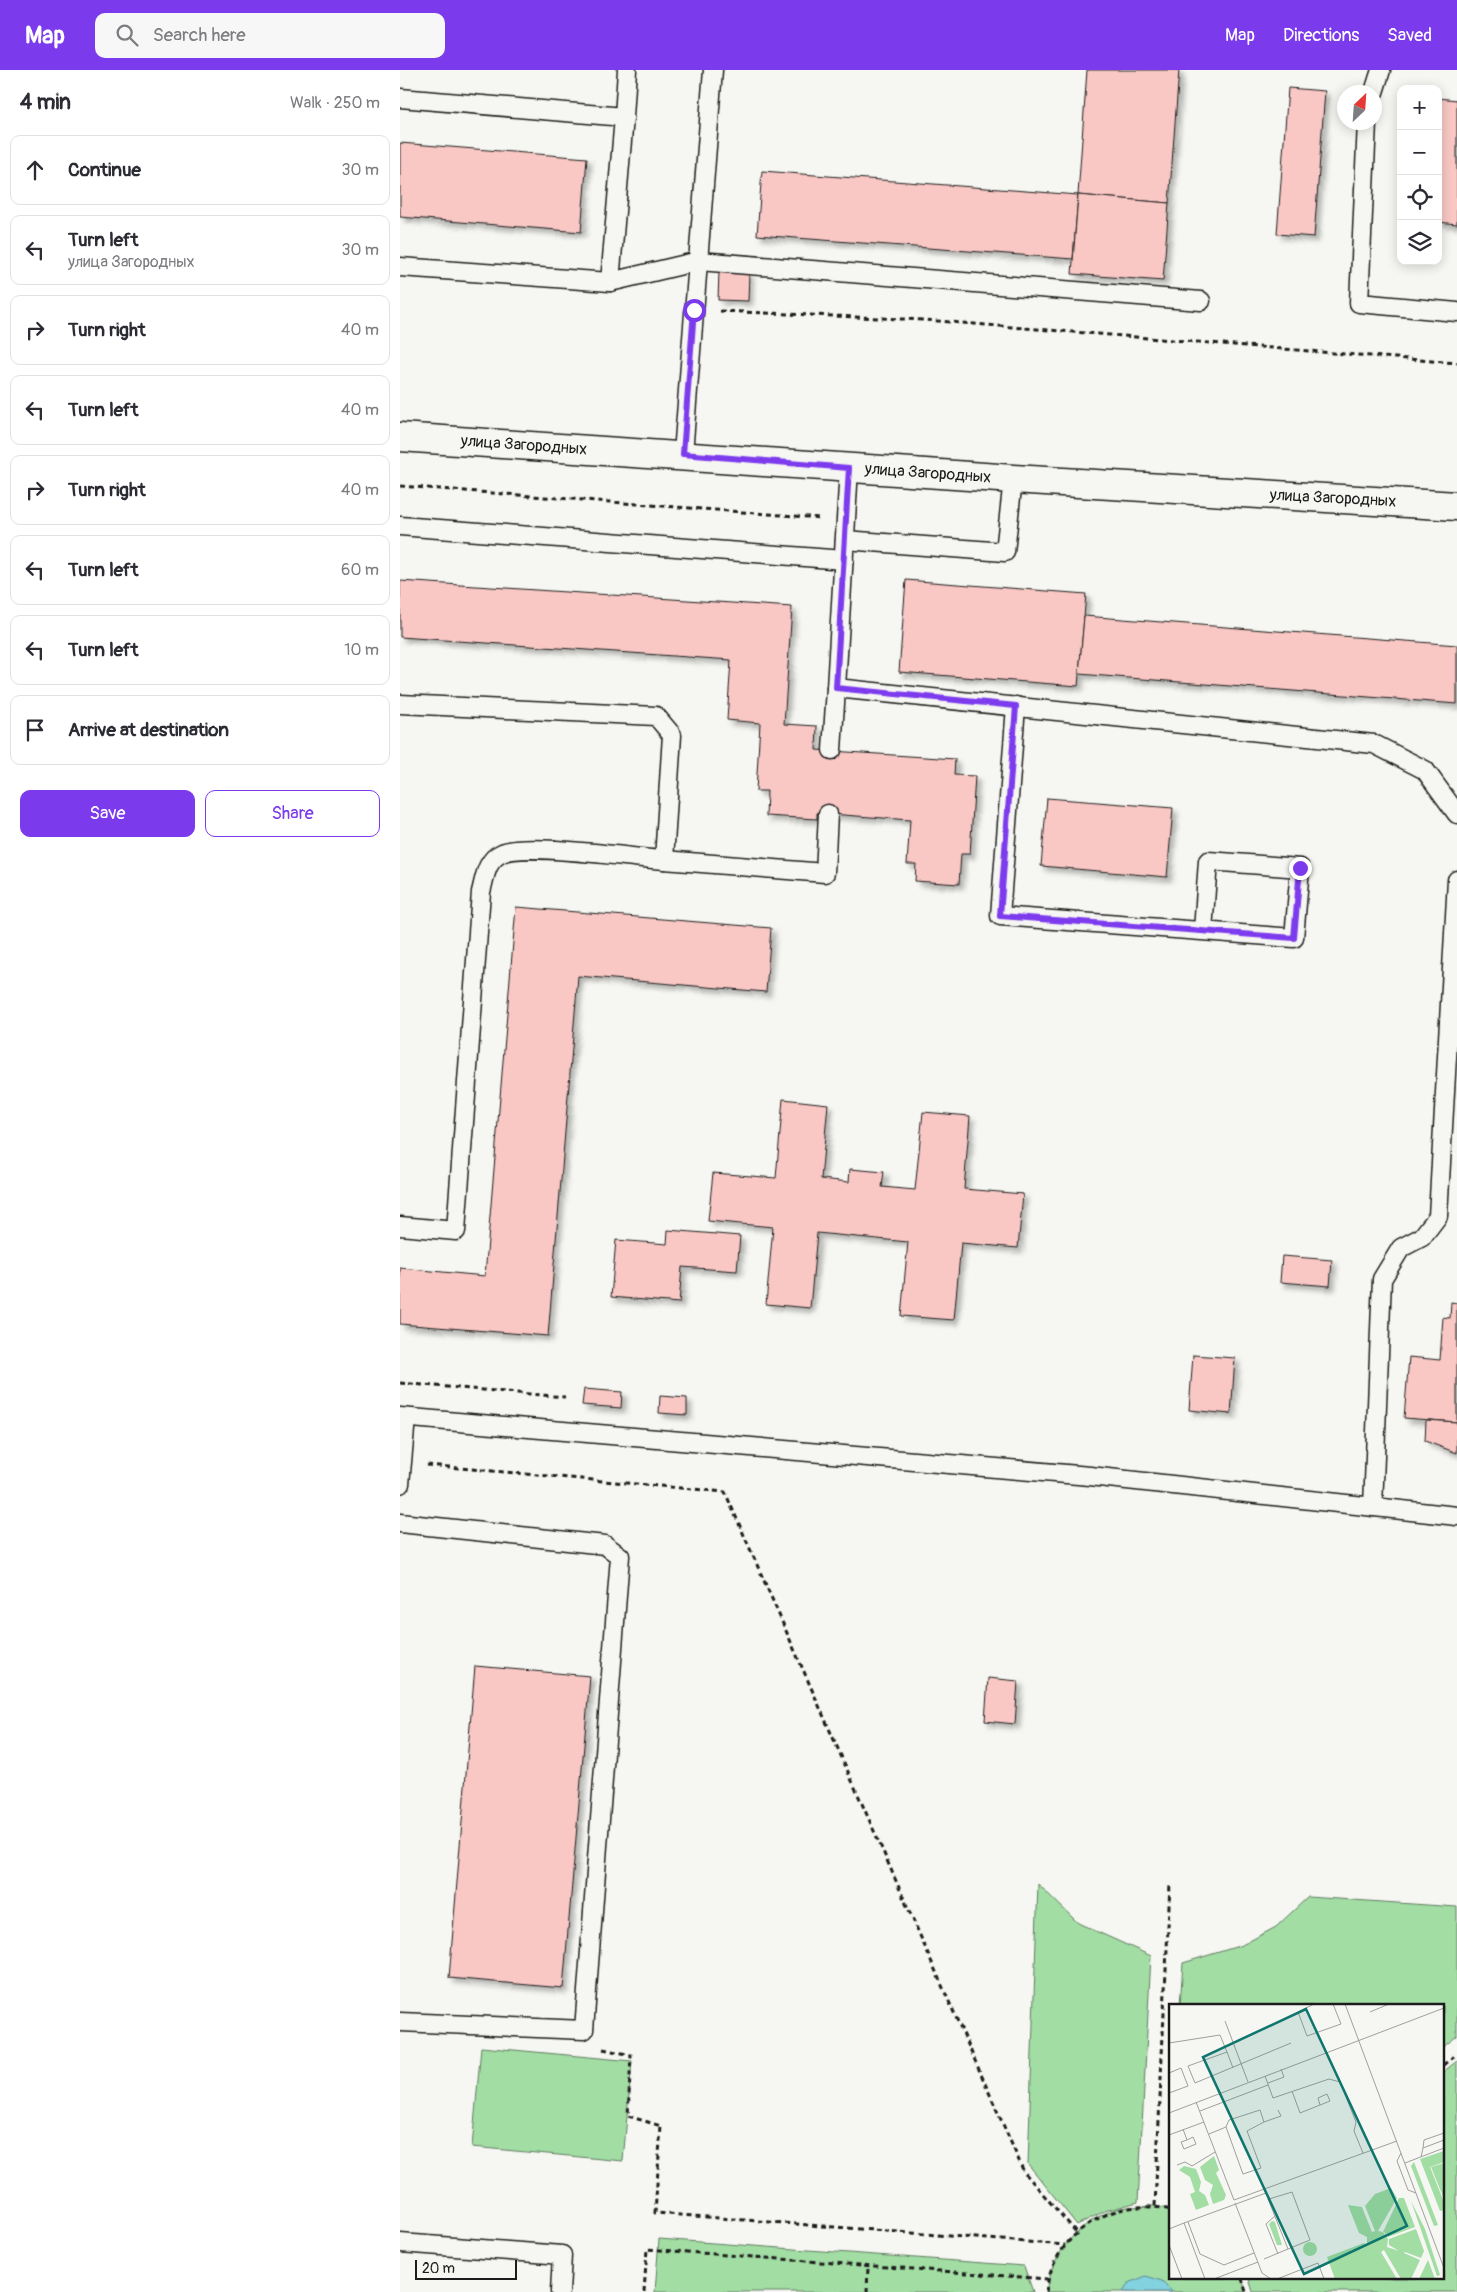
<!DOCTYPE html>
<meta charset="utf-8">
<style>
body{margin:0;font-family:Pangolin,sans-serif;background:#f7f7f7;color:#2b2b33}
.controls{position:absolute;right:15px;top:15px;display:grid;overflow:hidden;border-radius:10px;box-shadow:0 2px 12px #0003}
.controls button{width:45px;height:45px;display:grid;place-items:center;padding:0;border:0;border-bottom:1px solid #e1e1e2;background:#fff;color:#2b2b33;font:25px sans-serif}
.compass{position:absolute;left:937px;top:15px;width:45px;height:45px;border-radius:50%;background:#fff;box-shadow:0 2px 12px #0003;rotate:25deg}
.scale{position:absolute;left:15px;bottom:12px;width:102px;box-sizing:border-box;padding-left:5px;border:2px solid #1c1c1c;border-top:0;font-size:14px;line-height:18px;white-space:nowrap;color:#1c1c1c;-webkit-text-stroke:4px #f6f6f2;paint-order:stroke}
.stop{position:absolute;width:15px;height:15px;margin:-11px;border:4px solid #7c3aed;border-radius:50%;background:#fff}
.stop.end{background:#7c3aed;border-color:#fff;box-shadow:0 1px 5px #0008}
.list{margin:0;padding:0;list-style:none}
h2{display:flex;justify-content:space-between;align-items:center;height:65px;margin:0;padding:0 20px;font-size:21px}
h2 small{font-size:16px;font-weight:400;color:#7c7c81}
.list li{display:grid;grid-template-columns:32px 1fr auto;gap:15px;align-items:center;box-sizing:border-box;height:70px;margin:0 10px 10px;padding:0 10px;border:1px solid #e1e1e2;border-radius:10px}
.list b{display:block;font-size:19px;white-space:nowrap}
.list p{margin:0;font-size:16px;white-space:nowrap;color:#7c7c81}
.list em{font-size:16px;font-style:normal;color:#7c7c81}
.actions{display:flex;gap:10px;padding:15px 20px}
.actions a{flex:1;padding:11px 0;border:1px solid #7c3aed;border-radius:10px;text-align:center;font-size:18px;color:#7c3aed}
.actions .main{background:#7c3aed;color:#fff}
.icon{flex:none;width:28px;height:28px;fill:none;stroke:currentColor;stroke-width:2;stroke-linecap:round;stroke-linejoin:round}
.map{position:relative;flex:none;width:1057px;height:2222px;overflow:hidden}
header{display:flex;align-items:center;gap:30px;box-sizing:border-box;height:70px;padding:0 25px;background:#7c3aed;color:#fff}
header strong{font-size:24px}
nav{display:flex;gap:28px;margin-inline-start:auto;font-size:18px}
.search{width:350px;height:45px;background:#f7f7f7;display:flex;align-items:center;gap:12px;box-sizing:border-box;padding:0 18px;border-radius:10px;color:#7c7c81;font-size:19px}
main{display:flex}
aside{flex:1;background:#fff}
.map>svg:first-child{display:block}
.green{fill:#a2dda3;stroke:#5f7c60}
.water{fill:#83d2e0;stroke:#5a8992}
.building{fill:#f9c8c4;stroke:#1c1c1c;filter:url(#shadow)}
.lines{fill:none;stroke-linecap:round;stroke-linejoin:round}
.lane-casing{stroke:#1c1c1c;stroke-width:21}
.secondary-casing{stroke:#1c1c1c;stroke-width:31}
.path{stroke:#1c1c1c;stroke-width:3;stroke-dasharray:5 4;stroke-linecap:butt}
.lane{stroke:#f6f6f2;stroke-width:18}
.secondary{stroke:#f6f6f2;stroke-width:28}
.route{stroke:#7c3aed;stroke-width:6}
.labels{text-anchor:middle;dominant-baseline:central;stroke-width:4;stroke-linejoin:round;paint-order:stroke}
.street-label{font-size:16px;fill:#1c1c1c;stroke:#f6f6f2}
.inset-road{fill:none;stroke:#9f9f9c;stroke-width:1}
.view{fill:#0f766e;fill-opacity:0.15;stroke:#0f766e;stroke-width:2.5}
.inset-edge{fill:none;stroke:#1c1c1c;stroke-width:2.5}
</style>
<header>
<strong>Map</strong>
<div class="search"><svg class="icon" aria-label="search" viewBox="0 0 24 24"><circle cx="10" cy="10" r="6"/><path d="M15 15l6 6"/></svg>Search here</div>
<nav><a>Map</a><a>Directions</a><a>Saved</a></nav>
</header>
<main>
<aside>
<h2>4 min<small>Walk · 250 m</small></h2>
<ul class="list">
<li><svg class="icon" aria-label="ahead" viewBox="0 0 24 24"><path d="M12 20V5M6 11l6-6 6 6"/></svg><div><b>Continue</b></div><em>30 m</em></li>
<li><svg class="icon" aria-label="left" viewBox="0 0 24 24"><path d="M17 20v-9H6M10 6l-5 5 5 5"/></svg><div><b>Turn left</b><p>улица Загородных</p></div><em>30 m</em></li>
<li><svg class="icon" aria-label="right" viewBox="0 0 24 24"><path d="M7 20v-9h11M14 6l5 5-5 5"/></svg><div><b>Turn right</b></div><em>40 m</em></li>
<li><svg class="icon" aria-label="left" viewBox="0 0 24 24"><path d="M17 20v-9H6M10 6l-5 5 5 5"/></svg><div><b>Turn left</b></div><em>40 m</em></li>
<li><svg class="icon" aria-label="right" viewBox="0 0 24 24"><path d="M7 20v-9h11M14 6l5 5-5 5"/></svg><div><b>Turn right</b></div><em>40 m</em></li>
<li><svg class="icon" aria-label="left" viewBox="0 0 24 24"><path d="M17 20v-9H6M10 6l-5 5 5 5"/></svg><div><b>Turn left</b></div><em>60 m</em></li>
<li><svg class="icon" aria-label="left" viewBox="0 0 24 24"><path d="M17 20v-9H6M10 6l-5 5 5 5"/></svg><div><b>Turn left</b></div><em>10 m</em></li>
<li><svg class="icon" aria-label="arrive" viewBox="0 0 24 24"><path d="M6 21V4h12l-3 4 3 4H6"/></svg><div><b>Arrive at destination</b></div></li>
</ul>
<div class="actions"><a class="main">Save</a><a>Share</a></div>
</aside>
<div class="map">
<svg width="1057" height="2222" viewBox="0 0 1057 2222">
<defs>
<filter id="shadow"><feDropShadow dx="4.5" dy="4.5" stdDeviation="2.5" flood-color="#0004"/></filter>
</defs>
<rect width="100%" height="100%" fill="#f6f6f2"/>
<filter id="ink" filterUnits="userSpaceOnUse"><feTurbulence type="fractalNoise" baseFrequency=".02" numOctaves="2"/><feDisplacementMap in="SourceGraphic" scale="10" xChannelSelector="R" yChannelSelector="G"/><feConvolveMatrix kernelMatrix="1 2 1 2 8 2 1 2 1" color-interpolation-filters="sRGB"/></filter>
<g filter="url(#ink)">
<g class="green">
<polygon points="638,1814 678,1853 751,1886 738,2132 705,2141 677,2155 628,2094"/>
<polygon points="908,1827 1057,1837 1057,1966 1043,1977 1043,1936 780,1936 783,1893 842,1875 876,1857"/>
<polygon points="81,1977 232,1991 223,2091 72,2077"/>
<polygon points="1057,1991 1057,2222 853,2222 849,2208 1043,2208 1043,2002"/>
<path d="M755,2136L771,2140V2208H842L846,2222H646C651,2182 682,2148 721,2138C731,2136 744,2137 755,2136Z"/>
<polygon points="259,2169 624,2196 633,2222 255,2222"/>
</g>
<polygon class="water" points="746,2206 762,2211 771,2222 723,2222 729,2213"/>
<g class="building">
<polygon points="687,0 779,0 769,133 678,125"/>
<polygon points="888,18 925,21 914,167 877,164"/>
<polygon points="1038,28 1057,30 1057,154 1038,152"/>
<polygon points="0,73 187,88 181,162 0,147"/>
<polygon points="362,101 678,125 673,189 357,165"/>
<polygon points="678,125 769,133 763,211 672,204"/>
<polygon points="319,201 349,203 348,231 318,230"/>
<polygon points="506,510 686,524 678,616 499,602"/>
<polygon points="0,511 392,537 384,654 417,656 416,680 555,689 554,705 575,706 570,784 561,784 559,814 515,811 516,794 507,794 510,750 417,743 417,749 366,746 367,721 356,721 360,653 327,650 331,590 0,567"/>
<polygon points="684,546 1057,575 1057,634 679,604"/>
<polygon points="647,728 773,738 767,807 641,796"/>
<polygon points="116,837 371,858 366,922 178,906 148,1266 0,1254 0,1198 85,1206"/>
<polygon points="383,1029 428,1034 421,1109 449,1112 450,1099 484,1102 482,1117 515,1120 523,1042 570,1046 564,1119 623,1124 618,1178 561,1173 554,1250 501,1246 508,1172 417,1163 410,1238 366,1234 373,1157 308,1151 313,1103 376,1108"/>
<polygon points="268,1160 340,1166 337,1201 282,1197 279,1233 211,1227 216,1170 267,1174"/>
<polygon points="882,1186 932,1190 930,1216 880,1212"/>
<polygon points="1051,1232 1057,1233 1057,1352 1004,1348 1009,1287 1040,1290 1043,1247 1050,1248"/>
<polygon points="793,1285 835,1288 831,1344 789,1340"/>
<polygon points="184,1319 222,1322 221,1338 182,1335"/>
<polygon points="260,1326 287,1328 287,1345 259,1343"/>
<polygon points="1026,1350 1057,1352 1057,1383 1025,1371"/>
<polygon points="75,1596 190,1606 163,1918 49,1908"/>
<polygon points="588,1608 618,1611 615,1654 585,1651"/>
</g>
<g class="lines">
<defs>
<g id="lane">
<polyline points="974,22 981,0"/>
<polyline points="0,28 224,47 227,0"/>
<polyline points="967,52 959,233 1057,242"/>
<polyline points="0,197 210,212 299,191 801,231"/>
<polyline points="210,212 224,47"/>
<polyline points="283,384 313,0"/>
<polyline points="449,398 436,618 974,674 1025,700 1057,744"/>
<polyline points="0,456 444,490"/>
<polyline points="445,470 605,482 613,409"/>
<path d="M0,634L256,646L272,665L264,790C234,788 123,772 102,783C86,790 85,807 81,822L56,1161L0,1156"/>
<polyline points="616,636 600,846 894,868 900,798 808,791 803,861"/>
<polyline points="432,680 436,618"/>
<polyline points="264,790 425,803 428,744"/>
<polyline points="0,1347 690,1406 1057,1446"/>
<polyline points="0,1414 6,1348"/>
<polyline points="973,1437 982,1209 1001,1178 1022,1167 1038,1146 1057,810"/>
<polyline points="0,1453 205,1475 220,1486 184,1960 0,1952"/>
<polyline points="0,2173 162,2185 160,2222"/>
</g>
<polyline id="secondary" points="0,367 613,409 1057,436"/>
</defs>
<use href="#lane" class="lane-casing"/>
<use href="#secondary" class="secondary-casing"/>
<g class="path">
<polyline points="320,241 525,250 1057,293"/>
<polyline points="0,416 421,448"/>
<polyline points="0,1313 165,1327"/>
<polyline points="27,1395 325,1422 624,2102 676,2162"/>
<polyline points="203,1979 231,1985 228,2046 261,2056 255,2143 665,2175"/>
<polyline points="1043,1995 1057,1984"/>
<polyline points="755,2136 770,1814"/>
<polyline points="842,2208 846,2222"/>
<polyline points="244,2222 247,2179 647,2209"/>
<polyline points="467,2222 468,2197"/>
<path d="M646,2222C653,2163 714,2125 771,2140"/>
</g>
<use href="#lane" class="lane"/>
<use href="#secondary" class="secondary"/>
</g>
</g>
<g class="lines" filter="url(#ink)">
<polyline class="route" points="294,240 283,384 449,398 436,618 616,636 600,846 894,868 900,798"/>
</g>
<g class="labels">
<g class="street-label">
<text transform="translate(124 375) rotate(4)">улица Загородных</text>
<text transform="translate(528 403) rotate(4)">улица Загородных</text>
<text transform="translate(933 428) rotate(3)">улица Загородных</text>
</g>
</g>
<g transform="translate(769 1934)">
<rect width="275" height="275" fill="#f6f6f2"/>
<path d="M275,147V158L261,163L275,198V206L271,207L251,155ZM45,152L50,166L47,169L57,191L55,196L44,200L41,190L44,181L36,176L31,163ZM245,158L269,221L265,222L242,162ZM275,159V195L262,163ZM15,162L27,165L32,178L30,187L36,191L40,201L27,206L21,190L26,188L21,173L10,166ZM222,184L228,194L209,227L214,228L230,194H235L246,223L219,233L215,228H214L219,235L218,243L230,247L220,241V235L247,225L255,247L252,254L236,248L235,249L251,256L242,275H232L215,246L212,248L228,275H166L158,253L195,239L198,242V233L190,229L179,201L193,203L203,228L206,227L196,202L206,190ZM242,197L256,225L271,271L268,272ZM103,217L106,218L113,241H108L100,220ZM134 245a7 7 0 1 1 14 0a7 7 0 1 1-14 0ZM259,256L266,275H250Z" fill="#a2dda3"/>
<path class="inset-road" d="M145,0L129,8L138,32L172,20L164,0M176,0L275,264M201,8L220,0M56,17L79,78M0,39L51,31L58,48L19,62L26,79L122,39M58,48L64,64M0,69L12,64L19,82L0,89M96,72L104,94L160,75L171,78L187,118L185,127L194,149M99,79L115,73L112,65M123,87L131,109L161,97L158,90L149,94L151,101M27,98L65,196L228,137M31,107L99,81M0,109L275,4M95,118L112,112L109,106M14,125L18,136L12,138L15,145L27,140L24,133L18,136M40,130L57,123L60,116L91,106L95,118L78,127L92,164L74,170L57,123M0,131L35,118M254,144L255,136L275,129M232,149L228,157L239,186L247,189M252,153L254,144L275,136M236,159L275,144M8,161L16,158L23,162L46,148M100,195L123,188L141,236L119,245M66,199L93,269L102,275M106,212L97,220L109,250M19,218L31,250L55,261L85,249M0,225L15,219M0,241L13,275M95,255L119,245L99,195M36,275L15,219L97,189M45,275L89,258M108,275L149,259L155,275"/>
<path class="view" d="M137,5L238,222L135,270L34,53Z"/>
<rect width="275" height="275" class="inset-edge"/>
</g>
</svg>
<div class="controls">
<button>+</button>
<button>−</button>
<button><svg class="icon" aria-label="locate" viewBox="0 0 24 24"><circle cx="12" cy="12" r="6"/><path d="M12 2v4M12 18v4M2 12h4M18 12h4"/></svg></button>
<button><svg class="icon" aria-label="layers" viewBox="0 0 24 24"><path d="M12 4l9 5-9 5-9-5zM3 14l9 5 9-5"/></svg></button>
</div>
<svg class="compass" viewBox="-18 -18 36 36"><path d="M0-13l5 13h-10z" fill="#e53935"/><path d="M0 13l5-13h-10z" fill="#7c7c81"/></svg>
<div class="scale">20 m</div>
<div class="stop" style="left:294px;top:240px"></div>
<div class="stop end" style="left:900px;top:798px"></div>
</div>
</main>
